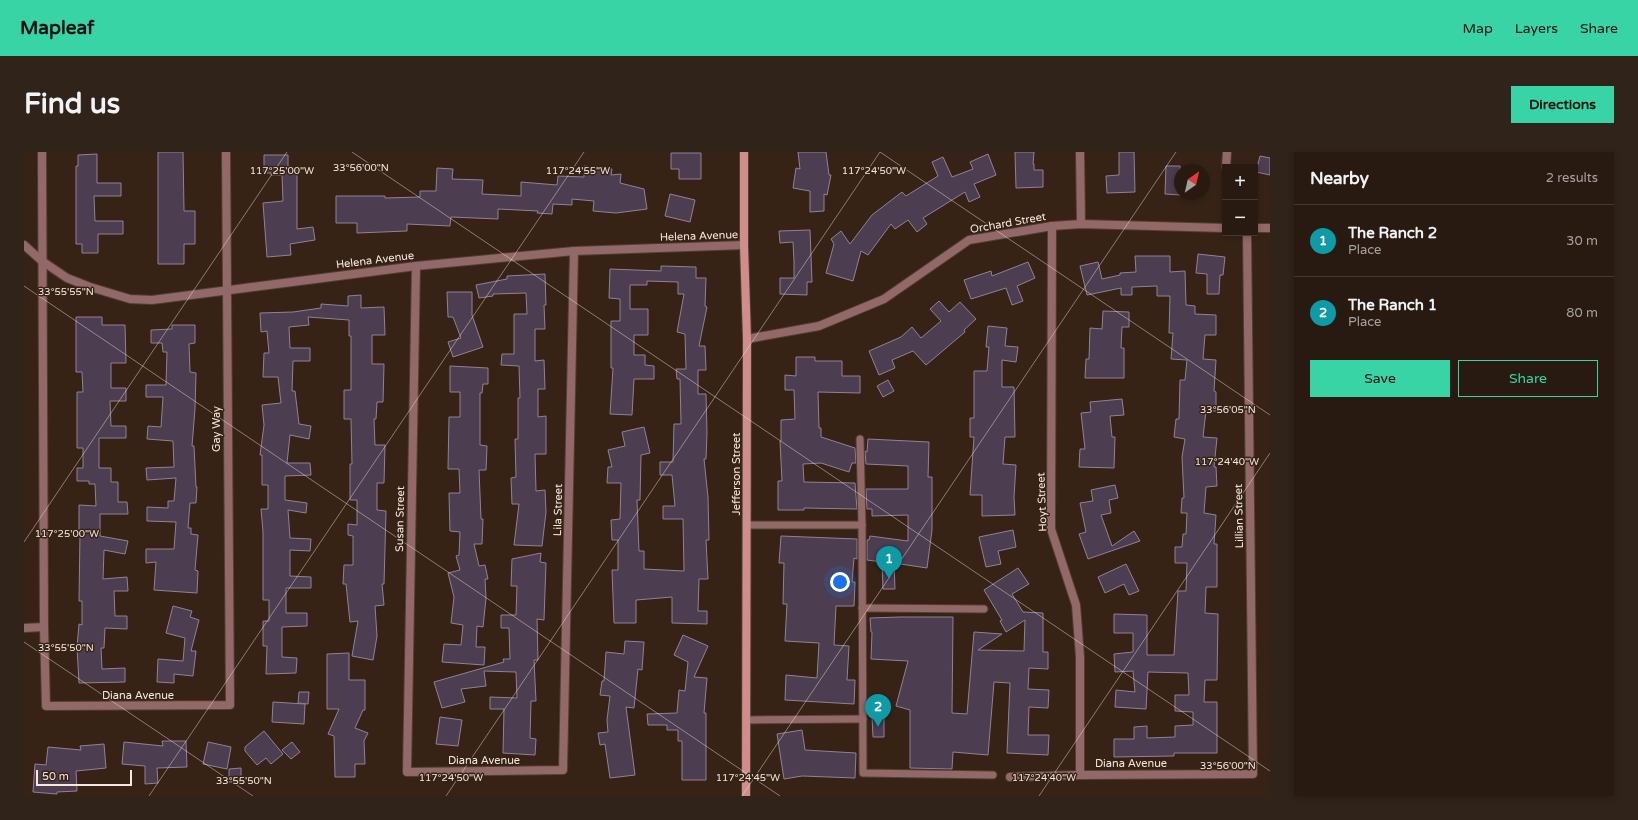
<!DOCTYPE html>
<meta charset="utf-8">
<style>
body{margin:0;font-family:"Varela Round",sans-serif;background:#302319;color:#f1f3f6}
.controls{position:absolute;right:12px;top:12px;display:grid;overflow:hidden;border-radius:0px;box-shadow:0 2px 6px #0003}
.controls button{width:36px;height:36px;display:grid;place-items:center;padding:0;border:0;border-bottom:1px solid #443830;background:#281a10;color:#f1f3f6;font:20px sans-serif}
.compass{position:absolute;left:1150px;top:12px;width:36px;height:36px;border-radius:50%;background:#281a10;box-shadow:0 2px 6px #0003;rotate:34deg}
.scale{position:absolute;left:12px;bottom:10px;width:96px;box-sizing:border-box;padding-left:4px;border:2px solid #f5e8df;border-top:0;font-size:11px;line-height:14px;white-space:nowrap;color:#f5e8df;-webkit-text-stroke:3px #362316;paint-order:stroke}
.you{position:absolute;left:816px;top:430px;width:14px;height:14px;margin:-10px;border:3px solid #fff;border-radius:50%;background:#1a73e8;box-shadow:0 0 0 6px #1a73e833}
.badge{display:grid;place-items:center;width:26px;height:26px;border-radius:50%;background:#39d4a5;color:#fff;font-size:13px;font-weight:700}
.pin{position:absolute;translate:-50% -33px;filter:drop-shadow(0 1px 2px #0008)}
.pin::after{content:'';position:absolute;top:21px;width:14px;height:12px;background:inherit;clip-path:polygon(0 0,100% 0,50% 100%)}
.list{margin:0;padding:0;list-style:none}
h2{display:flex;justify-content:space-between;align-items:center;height:52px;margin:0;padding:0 16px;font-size:17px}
h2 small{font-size:13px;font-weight:400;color:#a5a19f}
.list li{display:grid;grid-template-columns:26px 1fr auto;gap:12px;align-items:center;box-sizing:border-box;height:72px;padding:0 16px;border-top:1px solid #443830}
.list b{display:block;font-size:15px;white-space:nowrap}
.list p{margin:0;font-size:13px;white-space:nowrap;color:#a5a19f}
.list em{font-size:13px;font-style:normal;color:#a5a19f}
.actions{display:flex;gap:8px;padding:12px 16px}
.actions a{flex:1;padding:9px 0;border:1px solid #39d4a5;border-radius:0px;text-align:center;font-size:14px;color:#39d4a5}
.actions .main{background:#39d4a5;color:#111}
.map{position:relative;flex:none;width:1246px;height:644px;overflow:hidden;border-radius:0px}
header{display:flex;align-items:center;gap:24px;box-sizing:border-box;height:56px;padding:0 20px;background:#39d4a5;color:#111}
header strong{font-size:19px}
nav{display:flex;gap:22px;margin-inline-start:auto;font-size:14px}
.intro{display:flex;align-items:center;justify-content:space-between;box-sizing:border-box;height:96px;padding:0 24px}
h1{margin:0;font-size:28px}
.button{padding:10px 18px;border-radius:0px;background:#39d4a5;color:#111;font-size:14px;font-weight:700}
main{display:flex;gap:24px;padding:0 24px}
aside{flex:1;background:#281a10;border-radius:0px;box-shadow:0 2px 6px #0003}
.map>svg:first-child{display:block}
.building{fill:#4c3d50;stroke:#928196}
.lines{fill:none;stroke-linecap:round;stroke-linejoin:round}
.lane-casing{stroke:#513f32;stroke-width:9}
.street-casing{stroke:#513f32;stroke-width:10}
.secondary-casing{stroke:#513f32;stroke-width:10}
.lane{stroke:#926968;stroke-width:7}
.street{stroke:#926968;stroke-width:8}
.secondary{stroke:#cf8e8c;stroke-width:8}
.ticks{fill:none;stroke:#f5e8df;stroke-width:1;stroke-opacity:0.45}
.labels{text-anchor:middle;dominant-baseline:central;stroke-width:3;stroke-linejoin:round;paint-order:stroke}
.street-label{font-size:11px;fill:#f5e8df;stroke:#362316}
.ticks-label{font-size:10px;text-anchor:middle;fill:#f5e8df;stroke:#362316;stroke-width:3;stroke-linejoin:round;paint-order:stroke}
</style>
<header>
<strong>Mapleaf</strong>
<nav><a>Map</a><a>Layers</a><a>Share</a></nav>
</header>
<div class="intro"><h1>Find us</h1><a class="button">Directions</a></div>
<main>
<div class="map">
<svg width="1246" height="644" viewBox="0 0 1246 644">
<rect width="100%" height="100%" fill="#362316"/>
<g class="building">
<polygon points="134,0 159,0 160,59 171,59 171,92 160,92 160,112 134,112"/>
<polygon points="774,0 802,0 805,23 807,23 803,43 800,42 800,59 786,60 786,39 769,36 772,16 776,17"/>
<polygon points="991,0 1010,0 1009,12 1010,12 1010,18 1019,18 1019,35 992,36"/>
<polygon points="1095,0 1110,0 1111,40 1083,41 1082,24 1095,23"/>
<polygon points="647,1 677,1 677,27 655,27 655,17 647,17"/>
<polygon points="73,2 73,31 97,31 97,44 70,44 71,69 99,69 99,82 74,82 74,101 58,101 58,92 52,92 52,14 54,14 54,3"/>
<polygon points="964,2 972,23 950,32 956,45 945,50 941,40 899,66 903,72 893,80 884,68 871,77 867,72 844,103 837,99 829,129 802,121 810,92 807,87 817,79 826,92 848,63 878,40 882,44 914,24 908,10 919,5 928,25 949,17 946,10"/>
<polygon points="240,3 264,3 264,16 273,16 273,77 289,75 291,88 266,92 267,103 243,105 239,51 259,49 258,23 247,23 247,21 240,21"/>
<polygon points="1236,4 1246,6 1246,23 1232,20"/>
<polygon points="560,14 588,17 587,23 597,22 596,31 620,37 623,57 592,61 569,59 570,49 548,47 548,53 529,52 528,62 513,61 514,59 474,57 474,67 427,65 426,74 383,72 383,79 333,81 333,71 312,71 312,44 361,44 361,46 396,45 396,39 412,39 413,16 429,17 428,27 459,28 458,42 497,44 497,30 533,33 534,24 560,25"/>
<polygon points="1142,14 1156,14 1156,43 1141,42"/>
<polygon points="646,42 671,48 666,70 641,64"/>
<polygon points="786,78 788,130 783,130 783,143 756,142 756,126 770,126 770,109 769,90 756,91 755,79"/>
<polygon points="1174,102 1201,105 1199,123 1196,123 1195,142 1183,142 1183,122 1172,121"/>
<polygon points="1111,104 1146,104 1146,120 1161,119 1162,153 1171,154 1171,162 1192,163 1192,183 1181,183 1179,207 1192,208 1190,239 1192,240 1192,259 1182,259 1179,285 1193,286 1190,315 1192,315 1193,334 1182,335 1180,361 1192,363 1190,392 1193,392 1193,435 1182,435 1181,461 1194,462 1193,528 1181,528 1180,550 1193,550 1193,601 1150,601 1150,604 1090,605 1090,587 1110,587 1110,575 1123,574 1123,586 1151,585 1151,574 1169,573 1169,560 1151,559 1151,543 1165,543 1164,521 1124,520 1122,557 1091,555 1092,538 1111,540 1109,519 1091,520 1090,502 1109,500 1109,481 1090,481 1090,462 1123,463 1123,503 1150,503 1154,439 1162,439 1163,411 1151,411 1151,395 1158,395 1159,382 1162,382 1163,361 1157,361 1158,346 1160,346 1158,305 1161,287 1150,285 1152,267 1155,267 1156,228 1161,228 1163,208 1147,207 1149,181 1145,181 1146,144 1133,144 1133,134 1108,135 1108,143 1097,143 1097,136 1063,143 1056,114 1074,110 1078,127 1096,123 1096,121 1112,120"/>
<polygon points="1004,110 1011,126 993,134 999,149 988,153 982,136 947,147 940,128 967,119 968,124"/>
<polygon points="637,114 672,115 672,126 682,126 681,154 683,155 675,194 681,194 682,218 674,218 674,242 682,242 683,281 682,307 680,307 684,345 685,388 682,388 684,427 675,427 674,459 683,459 683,472 648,471 648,445 612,448 612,471 590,471 588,418 594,418 594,388 588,388 587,368 596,367 597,331 583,331 584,315 588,315 584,298 601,294 598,280 620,275 626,301 617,303 616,348 613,348 615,399 620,399 620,417 660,419 659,367 639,367 639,354 651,354 648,323 636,323 636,310 649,310 650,272 657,272 656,227 653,227 652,217 662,217 661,182 653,180 660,142 654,142 654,130 623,129 623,133 606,133 606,157 624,157 624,183 610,183 610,203 621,203 621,213 630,214 630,227 610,227 608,263 586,262 589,216 587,216 587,169 596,169 596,147 585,146 586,117 637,119"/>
<polygon points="521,122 522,153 520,153 521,177 511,177 511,209 520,208 521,237 514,237 514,265 522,264 522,302 511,302 512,339 521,338 522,360 518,394 490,393 495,352 488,352 487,326 492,325 491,287 494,287 494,246 496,246 495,214 477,213 478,202 490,202 490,162 503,162 502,141 469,142 469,144 455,146 452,133 483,127 483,124"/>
<polygon points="423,140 448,140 448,163 459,195 429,205 424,190 437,186 429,165 424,165"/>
<polygon points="337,143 337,156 360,155 361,183 348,183 348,212 360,212 359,250 353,250 352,267 350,267 351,293 361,293 360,331 353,331 353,358 362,359 360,432 358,432 360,453 351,454 353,484 349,508 328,504 334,469 326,470 322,432 319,432 320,413 329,413 329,384 324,383 324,372 333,373 333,348 326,348 326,312 328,312 327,267 320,267 320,238 327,238 327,184 325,184 325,168 284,165 285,173 265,175 266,196 286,196 286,209 269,209 268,239 271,239 275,272 287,274 285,287 266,283 263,311 286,311 287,323 261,324 261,348 283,351 282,361 264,358 266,386 287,387 286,399 266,398 266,424 287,425 287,436 262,436 262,461 283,461 283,474 258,475 258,505 273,506 272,521 242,522 243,494 239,494 239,469 245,469 245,448 239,448 239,380 237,357 244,357 244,333 238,333 238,303 236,303 240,273 238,253 257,251 254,225 239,225 240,201 245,201 243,179 237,180 236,161 269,160 297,156 297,152 324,154 324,144"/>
<polygon points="915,149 925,160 936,150 952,167 940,178 941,180 902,213 889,199 868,208 871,216 855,223 845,199 877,185 888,175 897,186 917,169 906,157"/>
<polygon points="1079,159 1105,160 1105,175 1098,175 1097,196 1100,196 1100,226 1061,226 1062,207 1065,207 1066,176 1078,177"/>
<polygon points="52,165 78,165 78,173 101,173 102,211 87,211 87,236 102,236 102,249 86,249 87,274 102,274 102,286 75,286 75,316 87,316 87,330 94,330 94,350 103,350 104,362 76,362 76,384 104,389 101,402 80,398 79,427 103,425 104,439 90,439 91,464 103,464 103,477 81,476 80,496 77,496 78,517 101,516 101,530 55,531 53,495 55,472 58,473 58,449 55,449 56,381 55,381 55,353 72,354 71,332 65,332 65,329 53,329 53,316 59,316 59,296 53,296 53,240 59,240 58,220 52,220"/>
<polygon points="148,173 171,173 171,191 165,192 166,220 172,221 171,257 168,294 170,294 172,335 173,335 172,351 166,351 164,376 167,376 167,382 174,383 171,418 174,419 173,441 130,438 132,410 122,411 122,397 150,397 152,370 123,369 123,355 144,356 144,349 150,349 152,326 123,328 122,316 150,315 149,289 123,287 124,274 137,275 139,245 122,245 122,233 142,233 143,200 139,200 138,191 127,191 127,178 148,177"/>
<polygon points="964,174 983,176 981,194 994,195 992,210 978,208 978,235 990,235 991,285 981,285 979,312 992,313 990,345 991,363 958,364 958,343 946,343 950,285 946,285 946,266 950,266 950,219 963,219 965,195 962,195"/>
<polygon points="772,205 791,205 791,209 818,209 818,224 836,224 836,241 794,240 795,276 797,276 797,285 831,296 832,311 828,311 825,320 797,311 779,312 780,330 831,331 833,357 780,356 780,358 754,358 754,329 758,329 756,289 757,289 757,268 771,267 770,238 761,238 761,223 772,224"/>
<polygon points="426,214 464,216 464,232 459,232 458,241 456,241 456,293 463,294 462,318 455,318 457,367 459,367 458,392 450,392 455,414 461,413 464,427 461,427 462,446 459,475 453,474 452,495 461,495 460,513 418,510 420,492 437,493 439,473 427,471 430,445 424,421 436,418 432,404 435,403 436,380 426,379 425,341 436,341 435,317 424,317 425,265 436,265 436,240 426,240"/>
<polygon points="864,228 870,239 859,245 853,234"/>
<polygon points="1098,247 1100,263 1086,264 1088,285 1091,285 1090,316 1055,315 1056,297 1061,297 1057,261 1067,260 1066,250"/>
<polygon points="844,287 905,290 904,325 908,325 908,378 903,416 870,411 871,437 859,437 858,410 843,408 843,388 845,388 846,384 884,389 884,363 848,364 848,357 843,357 842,337 884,337 884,314 842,312 841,299 843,300"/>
<polygon points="1091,333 1094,346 1085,348 1087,361 1077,363 1088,394 1110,379 1116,389 1064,407 1055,382 1062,380 1056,351 1069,349 1067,338"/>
<polygon points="989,378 992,395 974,399 977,412 962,415 955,385"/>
<polygon points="757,384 833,387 833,407 830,406 828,430 831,430 830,454 812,454 810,493 825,494 823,528 831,528 830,552 761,548 762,523 793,526 795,491 761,489 763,452 759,452 760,411 755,411"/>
<polygon points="517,401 516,410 522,411 520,468 513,467 514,508 510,508 512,549 507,549 506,586 512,587 511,603 479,601 480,557 466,557 466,545 493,546 492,520 460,519 462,534 437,537 441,550 418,556 410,530 480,510 479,507 486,507 485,476 477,476 477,463 492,463 493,434 487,434 488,407"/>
<polygon points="1102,412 1115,439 1105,443 1100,432 1081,441 1074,425"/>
<polygon points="994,416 1005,432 988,442 999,460 1019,461 1019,500 1024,500 1024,517 1005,516 1004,537 1025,538 1024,556 1005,555 1004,583 1025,583 1024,603 983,601 986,531 970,530 964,603 929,600 928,617 886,616 886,558 872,554 884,509 847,507 848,480 847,480 846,466 876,465 929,465 928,561 943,562 950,480 978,482 954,498 1000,499 1001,468 982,480 976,469 978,468 960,438"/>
<polygon points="149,454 168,459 166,465 175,468 167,499 172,499 169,524 150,522 150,531 133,530 134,507 159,509 161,486 142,481"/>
<polygon points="659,483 684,494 670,525 683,526 680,561 682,561 682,628 658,628 658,589 654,589 654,578 643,578 643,573 624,573 623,562 653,561 655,538 661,539 664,510 650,503"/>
<polygon points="601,489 620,490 618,518 614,517 610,556 602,555 611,623 586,626 581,592 576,593 574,581 584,580 583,568 586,544 576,543 578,529 580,529 582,500 600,502"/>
<polygon points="325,501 325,528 341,528 341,558 339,558 331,576 344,581 340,589 341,612 331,612 331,625 311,625 310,584 304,582 315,557 303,557 303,502"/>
<polygon points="275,540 285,540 284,552 274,551"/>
<polygon points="249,550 281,552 280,572 248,570"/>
<polygon points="860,564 860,585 849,585 848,565"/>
<polygon points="416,565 438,568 434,594 412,592"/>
<polygon points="778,578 781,598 832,601 831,626 778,624 760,627 753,582"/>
<polygon points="240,579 259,602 247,612 242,606 233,613 221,599 221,595"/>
<polygon points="138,589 162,589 163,615 133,616 134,631 121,632 121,614 98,612 100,590 139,594"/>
<polygon points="184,590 207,595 203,617 179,612"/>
<polygon points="268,590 276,600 267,607 258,598"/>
<polygon points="80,592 82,616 52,619 53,639 33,640 33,642 9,640 11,612 22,613 24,595 57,598 56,594"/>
<polygon points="217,616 217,630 205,630 205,617"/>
</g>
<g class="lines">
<defs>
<g id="lane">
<polyline points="836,287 838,373"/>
<polyline points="723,373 838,373 839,621 969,623"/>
<polyline points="838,456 960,457"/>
<polyline points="722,568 839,567"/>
</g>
<g id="street">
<polyline points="18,0 20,475 22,554 206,553 202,0"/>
<polyline points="1056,0 1057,72"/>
<polyline points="1202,15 1203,0"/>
<polyline points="1028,74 1027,377 1052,453 1056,505 1056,623"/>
<polyline points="1231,76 1246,76"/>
<polyline points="0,93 18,109 43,126 66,135 106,147 128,148 392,114 550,99 720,93"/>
<polyline points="392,114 383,620 539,618 550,99"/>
<polyline points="723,187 795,174 860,147 945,88 1028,74 1057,72 1201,76"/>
<polyline points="0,476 20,475"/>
<polyline points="986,625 1056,623 1229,622 1223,81"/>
</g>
<polyline id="secondary" points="720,0 720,93 723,187 722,644"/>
</defs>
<use href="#lane" class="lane-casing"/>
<use href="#street" class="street-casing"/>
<use href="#secondary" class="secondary-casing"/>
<use href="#lane" class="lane"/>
<use href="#street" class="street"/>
<use href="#secondary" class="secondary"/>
</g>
<path class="ticks" d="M328,0L1246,619M856,0L1246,263M0,134L756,644M0,390L263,0M0,490L229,644M125,644L560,0M422,644L856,0M718,644L1152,0M1015,644L1246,301"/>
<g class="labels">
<g class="street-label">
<text transform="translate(984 71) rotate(-10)">Orchard Street</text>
<text transform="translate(675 84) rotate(-2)">Helena Avenue</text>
<text transform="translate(351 108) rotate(-7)">Helena Avenue</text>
<text transform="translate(192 277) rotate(-90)">Gay Way</text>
<text transform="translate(712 322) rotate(-90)">Jefferson Street</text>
<text transform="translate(1018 350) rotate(-92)">Hoyt Street</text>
<text transform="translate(534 358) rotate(-89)">Lila Street</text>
<text transform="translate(1215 364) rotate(-91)">Lillian Street</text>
<text transform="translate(376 367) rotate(-89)">Susan Street</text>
<text x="114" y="543">Diana Avenue</text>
<text x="460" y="608">Diana Avenue</text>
<text x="1107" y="611">Diana Avenue</text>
</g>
</g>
<g class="ticks-label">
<text x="337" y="19">33°56'00"N</text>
<text x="258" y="22">117°25'00"W</text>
<text x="554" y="22">117°24'55"W</text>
<text x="850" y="22">117°24'50"W</text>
<text x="42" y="143">33°55'55"N</text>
<text x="1204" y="261">33°56'05"N</text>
<text x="1203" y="313">117°24'40"W</text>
<text x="43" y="385">117°25'00"W</text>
<text x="42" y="499">33°55'50"N</text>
<text x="1204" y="617">33°56'00"N</text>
<text x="427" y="629">117°24'50"W</text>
<text x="724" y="629">117°24'45"W</text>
<text x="1020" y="629">117°24'40"W</text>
<text x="220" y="632">33°55'50"N</text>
</g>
</svg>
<div class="controls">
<button>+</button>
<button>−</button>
</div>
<svg class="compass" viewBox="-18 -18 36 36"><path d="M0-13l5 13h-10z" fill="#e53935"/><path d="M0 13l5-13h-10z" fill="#a5a19f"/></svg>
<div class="scale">50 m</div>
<div class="you"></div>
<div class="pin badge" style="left:865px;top:427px;background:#0f9aa8">1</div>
<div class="pin badge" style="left:854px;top:575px;background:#0f9aa8">2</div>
</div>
<aside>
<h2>Nearby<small>2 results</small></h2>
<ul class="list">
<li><span class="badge" style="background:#0f9aa8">1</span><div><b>The Ranch 2</b><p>Place</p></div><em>30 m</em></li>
<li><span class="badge" style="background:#0f9aa8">2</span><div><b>The Ranch 1</b><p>Place</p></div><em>80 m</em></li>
</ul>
<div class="actions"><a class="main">Save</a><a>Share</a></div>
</aside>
</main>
